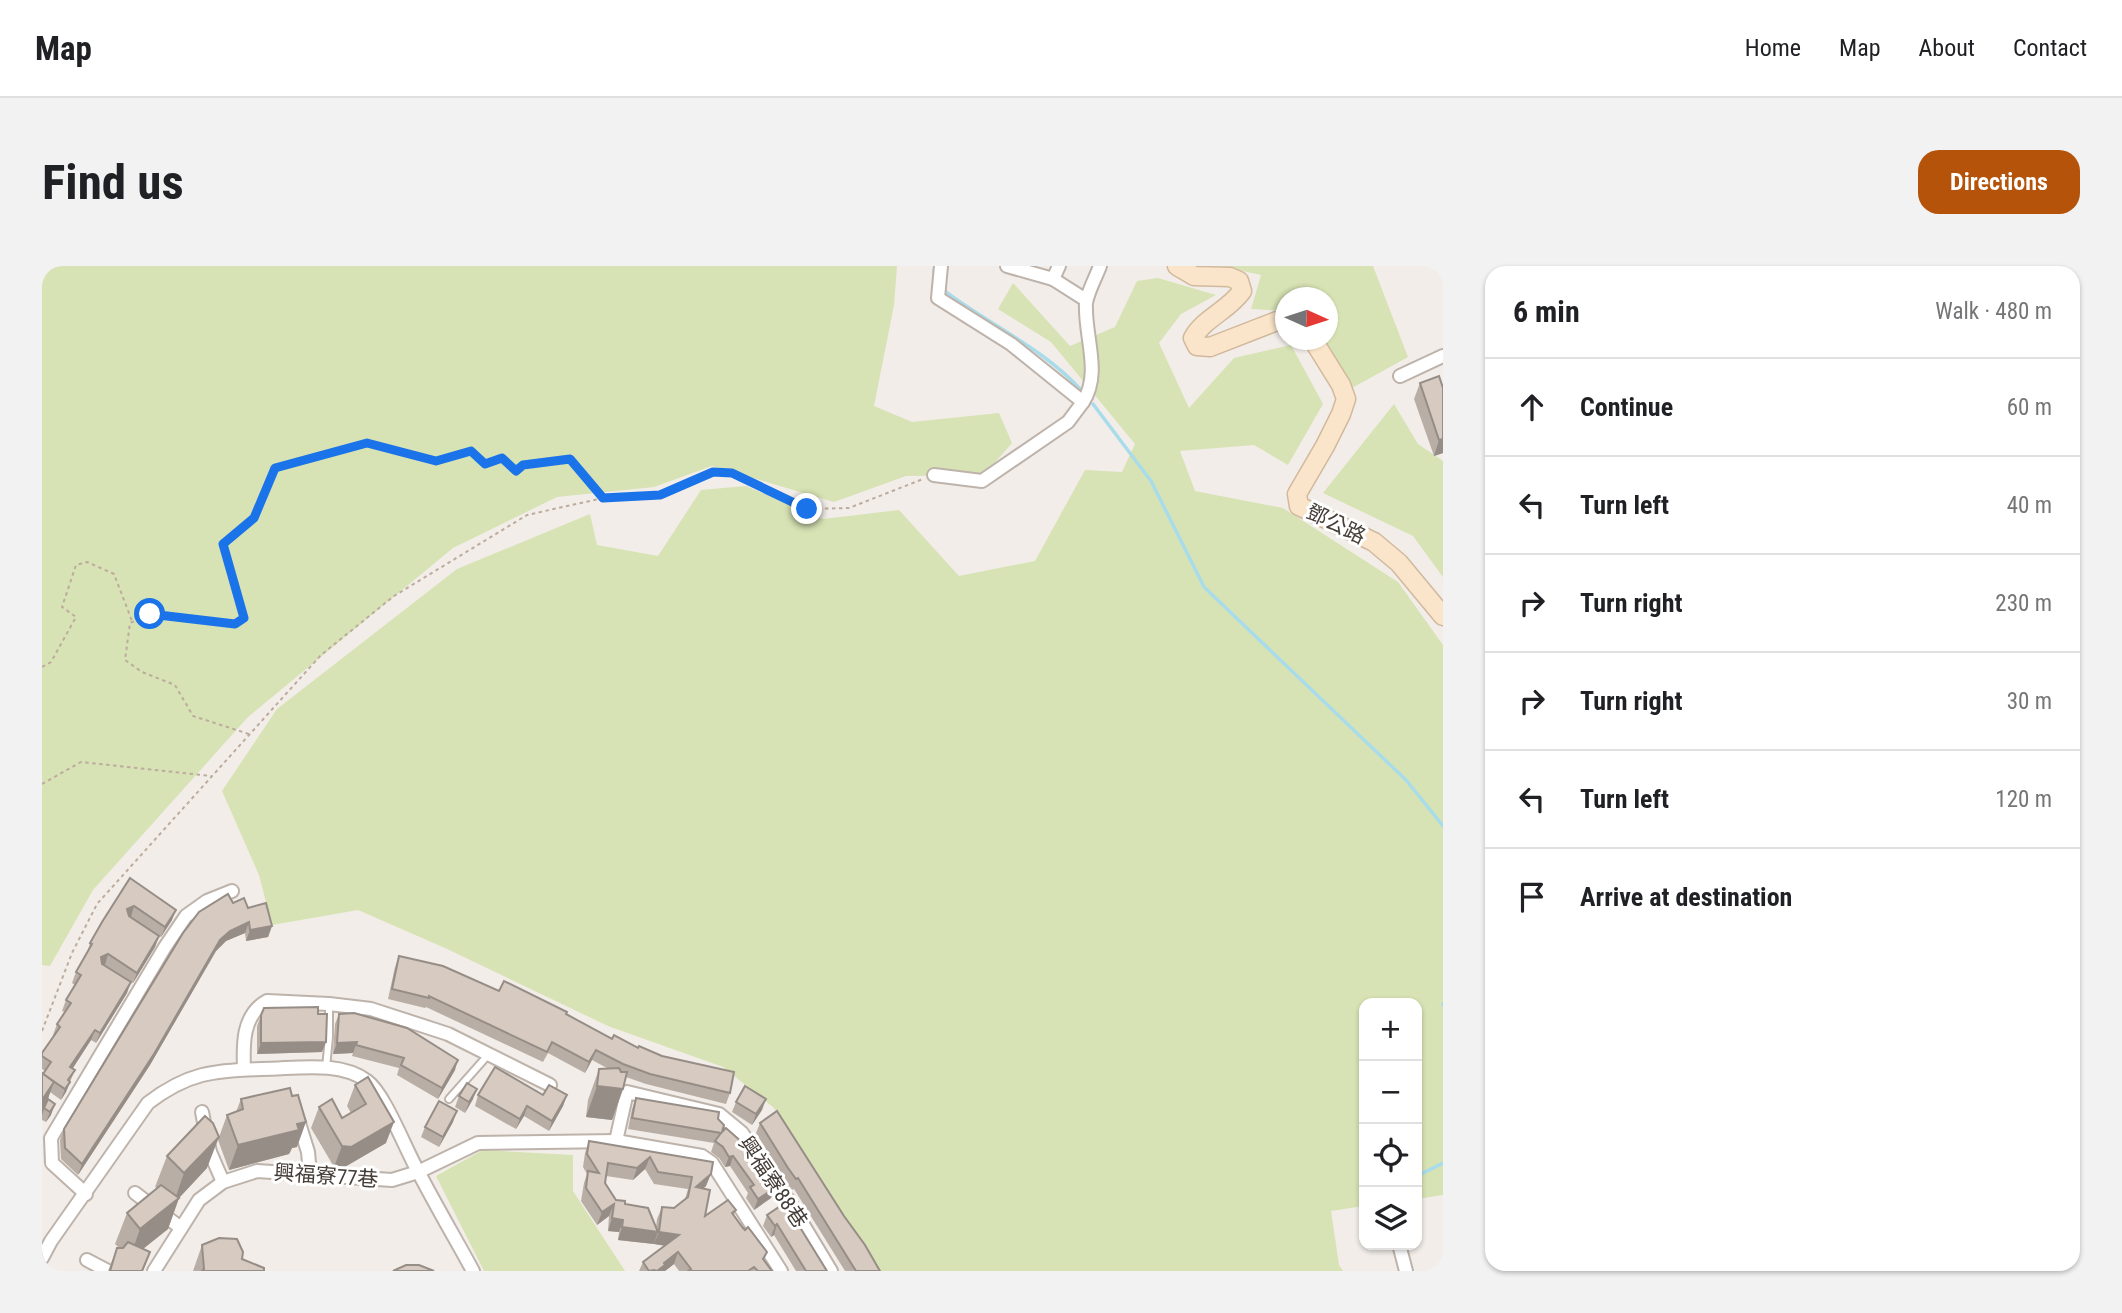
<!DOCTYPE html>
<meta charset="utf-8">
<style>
body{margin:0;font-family:"Roboto Condensed","Noto Sans TC",sans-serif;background:#f2f2f2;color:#202124}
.controls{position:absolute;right:21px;bottom:21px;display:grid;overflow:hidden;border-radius:14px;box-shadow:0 2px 5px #0004}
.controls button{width:63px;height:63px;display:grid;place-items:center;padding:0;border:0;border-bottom:2px solid #e0e0e0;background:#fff;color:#202124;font:35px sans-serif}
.compass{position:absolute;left:1233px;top:21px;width:63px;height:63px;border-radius:50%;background:#fff;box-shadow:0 2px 5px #0004;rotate:93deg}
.stop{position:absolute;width:21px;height:21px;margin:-16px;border:5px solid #1a73e8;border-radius:50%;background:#fff}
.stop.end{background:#1a73e8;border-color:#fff;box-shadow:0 2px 7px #0008}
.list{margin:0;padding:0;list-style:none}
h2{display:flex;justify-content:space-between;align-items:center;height:91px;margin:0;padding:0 28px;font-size:30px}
h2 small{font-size:23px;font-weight:400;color:#757577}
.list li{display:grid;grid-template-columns:46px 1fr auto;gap:21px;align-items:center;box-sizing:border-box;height:98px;padding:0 28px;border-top:2px solid #e0e0e0}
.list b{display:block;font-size:26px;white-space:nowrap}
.list em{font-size:23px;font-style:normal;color:#757577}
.icon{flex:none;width:38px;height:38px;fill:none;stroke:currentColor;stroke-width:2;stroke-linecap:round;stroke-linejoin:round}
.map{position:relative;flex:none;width:1401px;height:1005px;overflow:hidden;border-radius:21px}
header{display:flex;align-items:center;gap:42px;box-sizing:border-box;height:98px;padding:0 35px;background:#fff;border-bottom:2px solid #e0e0e0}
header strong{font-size:33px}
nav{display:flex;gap:38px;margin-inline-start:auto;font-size:24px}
.intro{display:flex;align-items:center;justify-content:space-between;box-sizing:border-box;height:168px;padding:0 42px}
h1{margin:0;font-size:49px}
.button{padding:18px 32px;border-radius:21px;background:#b45309;color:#fff;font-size:24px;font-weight:700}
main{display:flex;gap:42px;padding:0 42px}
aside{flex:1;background:#fff;border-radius:21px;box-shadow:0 2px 5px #0004}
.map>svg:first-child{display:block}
.green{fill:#d7e3b4}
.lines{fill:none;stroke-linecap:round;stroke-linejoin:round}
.stream{stroke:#a9dcea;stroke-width:3.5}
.lane-casing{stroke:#bdb3ab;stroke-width:10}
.street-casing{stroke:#bdb3ab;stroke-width:16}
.secondary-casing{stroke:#d1b99d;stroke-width:21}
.path{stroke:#bdac9e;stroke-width:2;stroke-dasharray:3.5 3.5;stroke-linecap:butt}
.lane{stroke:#fff;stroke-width:6}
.street{stroke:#fff;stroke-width:12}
.secondary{stroke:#fae5ca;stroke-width:18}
.wall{fill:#b8aea6;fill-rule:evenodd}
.shaded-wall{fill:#968d87}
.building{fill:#d6cac1;stroke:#968d87;stroke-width:2}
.route{stroke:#1a73e8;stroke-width:9}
.labels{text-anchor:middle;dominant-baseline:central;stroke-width:6;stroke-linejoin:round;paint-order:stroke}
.street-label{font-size:21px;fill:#453d37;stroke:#fff}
</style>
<header>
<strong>Map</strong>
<nav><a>Home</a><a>Map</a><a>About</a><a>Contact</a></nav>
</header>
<div class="intro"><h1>Find us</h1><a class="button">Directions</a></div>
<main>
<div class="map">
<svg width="1401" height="1005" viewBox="0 0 1401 1005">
<rect width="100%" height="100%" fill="#f2ede8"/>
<g class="green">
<polygon points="0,0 855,0 852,39 832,140 870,156 957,147 970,177 942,209 864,210 792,236 670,200 612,221 515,231 411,282 206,451 51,624 8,700 0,699"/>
<polygon points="1178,0 1331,0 1366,91 1310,122 1283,74 1286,74 1286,32 1244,32 1243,45 1209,43 1219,9"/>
<polygon points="1116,12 1174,29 1139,48 1117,77 1147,142 1192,92 1249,79 1281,138 1246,199 1212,179 1138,185 1153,225 1241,242 1356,316 1401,379 1401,929 1375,933 1375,737 1322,737 1322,940 1289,945 1297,999 1301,1005 833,1005 732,842 681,801 566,760 403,682 316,644 230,659 217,609 180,525 235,443 415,303 548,248 555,279 616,290 659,224 704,220 781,253 857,244 917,310 993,295 1043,204 1080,206 1093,178 1009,76 956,43 971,17 1028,80 1073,61 1095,15"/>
<polygon points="1352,138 1376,178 1401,195 1401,311 1371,270 1281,227"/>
<polygon points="441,884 531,889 531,925 583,1005 442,1005 394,910"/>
</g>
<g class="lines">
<g class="stream">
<polyline points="892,6 893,0"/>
<path d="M900,23C945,58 1000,81 1039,124"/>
<polyline points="1051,138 1109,215 1162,321 1364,514 1401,560"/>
<polyline points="1401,738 1401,739"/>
<polyline points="1375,910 1401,897"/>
</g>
<defs>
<g id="lane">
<polyline points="284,802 287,771 287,738"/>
<polyline points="407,833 446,789"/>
</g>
<g id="street">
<polyline points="965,0 1011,13 1017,0"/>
<polyline points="1011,13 1044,34"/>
<polyline points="1358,110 1401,90"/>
<path d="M1041,136C1060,107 1042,69 1044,37C1046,25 1054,11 1058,0"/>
<polyline points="892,209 940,215 1026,156 1041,136 969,78 896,32 899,0"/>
<path d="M202,803C201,779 200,749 225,735L287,738L329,743L406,768L508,819"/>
<polyline points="160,846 168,886 181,916"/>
<polyline points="256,854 266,886 268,908"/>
<polyline points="574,875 585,826 677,848 700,867 745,932 789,1005"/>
<polyline points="93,927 139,962"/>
<polyline points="44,928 10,897 9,872 123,681 144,650 165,635 190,625"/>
<polyline points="1358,982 1364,1005"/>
<path d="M0,992L9,975L106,837C145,807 172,804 220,803C252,803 297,794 325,815C343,828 364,885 377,907C394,940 413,972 431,1005"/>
<polyline points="45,994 66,1005"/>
<polyline points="112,1005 157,934 181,916 215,905 350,914 376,906 436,877 574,875 660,890 670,897 739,1005"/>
</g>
<g id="secondary">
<path d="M1135,0L1152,10L1188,11L1197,15L1200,25C1187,44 1162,52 1151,72L1155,80L1168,81L1235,55H1244"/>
<polyline points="1271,74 1299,119 1304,133 1299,148 1283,180 1255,228 1257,240 1332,276 1357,297 1401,350"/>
</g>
</defs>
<use href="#lane" class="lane-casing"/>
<use href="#street" class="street-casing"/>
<use href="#secondary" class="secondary-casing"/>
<g class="path">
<polyline points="0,401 9,396 34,351 20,341 34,299 45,296 72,308 90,355"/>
<polyline points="207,468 151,450 133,419 100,406 83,394 88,357 108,348 193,358 202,352 181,278 212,252 233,202 325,177 394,195 429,185 443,198 460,192 474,205 481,199 528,193 560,231"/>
<polyline points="0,518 39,496 169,510"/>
<polyline points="0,765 30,687 55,638 279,389 352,330 485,249 561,232 618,229 671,206 690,207 765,243 807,242 881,213"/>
</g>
<use href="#lane" class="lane"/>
<use href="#street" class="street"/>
<use href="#secondary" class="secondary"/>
</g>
<g class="wall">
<polygon points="1397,110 1401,187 1392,190 1372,133 1378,117"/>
<polygon points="88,612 130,654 119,671 88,651 117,670 113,681 91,717 62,699 85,727 54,777 49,774 31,802 33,804 24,826 19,834 8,826 6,833 9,849 4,856 0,854 0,807 3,805 0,803 0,787 12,770 11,769 15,758 23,746 20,745 24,734 33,719 30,717 34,706 45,688 48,677"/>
<polygon points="191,637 206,642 230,660 226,671 204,675 203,667 184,675 174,685 108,799 36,909 19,893 18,874 22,863"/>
<polygon points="357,690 524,748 570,773 688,827 684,838 604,818 584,811 581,823 570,854 544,851 546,834 557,803 565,802 550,794 543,807 506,787 501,796 384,741 383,742 346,733 353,701"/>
<polygon points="276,748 280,786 215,788 215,760 219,749"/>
<polygon points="297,748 413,804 396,833 355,809 357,802 310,790 311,787 291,788 293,758"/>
<polygon points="313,819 344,877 301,902 292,901 269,862 277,841 300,852 309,847 305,840"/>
<polygon points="436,829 525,829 521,840 507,865 482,850 474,863 433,840"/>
<polygon points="250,830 255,881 250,882 247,888 187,904 176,874 185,849 194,846 199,833"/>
<polygon points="417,830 431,833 423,847 413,841"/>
<polygon points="594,832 676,853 680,866 733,922 729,932 712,944 704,932 706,927 688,900 683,901 677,892 669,886 672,877 586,863 590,843"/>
<polygon points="694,836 720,844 710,859 690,846"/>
<polygon points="411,856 397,881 379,871 383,861"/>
<polygon points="718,857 802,950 838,1005 803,1005 752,923 750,924 742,913 714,867"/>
<path d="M547,875L671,896L664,920L661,923L663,950L694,944L692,949L701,962L725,986L722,994L730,1005H637L632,998L623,1005H597L601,996L623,980L612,978L613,975L612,978L576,974L577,966L566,965L567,950L555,959L539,935L542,917L545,908L541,901L543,887ZM603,903L612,918L646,923L643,933L632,942L620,941L615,953L614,962L583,938L574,934L563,917L564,910L591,914Z"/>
<polygon points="125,890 165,902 137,932 126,963 101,983 108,986 101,1005 66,1005 75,982 77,982 73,978 85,947 115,922 113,921"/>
<polygon points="725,949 785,1005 754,1005 732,969 729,971 721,960"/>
<polygon points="160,979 200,993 222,1005 151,1005"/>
</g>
<g class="shaded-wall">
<polygon points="1401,173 1401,187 1392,190 1397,174"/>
<polygon points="92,640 89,651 81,653 85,643"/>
<polygon points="134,644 130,654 119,671 123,661"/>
<polygon points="207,656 203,667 184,675 174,685 108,799 36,909 40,898 178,674 188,665"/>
<polygon points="230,660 226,671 204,675 208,664"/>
<polygon points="117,670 113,681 91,717 95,707"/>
<polygon points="66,688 63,699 55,701 59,691"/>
<polygon points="89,716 85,727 54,777 58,767"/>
<polygon points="53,764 49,774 25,811 28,801"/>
<polygon points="284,776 280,786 215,788 219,777"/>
<polygon points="315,776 311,787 291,788 295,777"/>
<polygon points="554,784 550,794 543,807 547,796"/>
<polygon points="416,794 413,804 396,833 400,822"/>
<polygon points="12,816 0,849 0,834"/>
<polygon points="28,816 24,826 19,834 23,823"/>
<polygon points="555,820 581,823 570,854 544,851"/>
<polygon points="435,823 431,833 423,847 427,836"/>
<polygon points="525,829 521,840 507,865 510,855"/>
<polygon points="724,833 720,844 710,859 714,848"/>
<polygon points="13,838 9,849 4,856 8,846"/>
<polygon points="485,840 482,850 474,863 478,853"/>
<polygon points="415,845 411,856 397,881 401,871"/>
<polygon points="264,856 255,881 250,882 247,888 187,904 196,879 255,858"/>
<polygon points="352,856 344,877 301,902 292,901 300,880"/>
<polygon points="177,871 165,902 137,932 126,963 87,994 98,963 132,936 142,907"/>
<polygon points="691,890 688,900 683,901 687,891"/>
<polygon points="608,891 603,903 591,914 595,902"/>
<polygon points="669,908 664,920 649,933 654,921"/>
<polygon points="733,922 729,932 712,944 716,933"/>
<polygon points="572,938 567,950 555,959 560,946"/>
<polygon points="570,952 581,954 577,966 566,965"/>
<polygon points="735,958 732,969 729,971 733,960"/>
<polygon points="580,961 616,966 612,978 576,974"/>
<polygon points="617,966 637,969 633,981 612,978"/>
<polygon points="636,986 632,998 623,1005 615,1005 622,997"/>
</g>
<g class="building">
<polygon points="1397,110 1401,122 1401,173 1397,174 1378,117"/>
<polygon points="88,612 134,644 123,661 92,640 85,643 87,650 117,670 95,707 66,688 59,691 60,698 89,716 58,767 53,764 28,801 33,804 26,814 28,816 23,823 1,808 9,796 0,790 0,787 18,761 15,758 29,737 24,734 39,709 34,706 50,678 48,677 60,656"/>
<polygon points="186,628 191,637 202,632 206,642 224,637 230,660 208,664 207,656 188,665 178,674 112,788 40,898 23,882 22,863 141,667 157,646"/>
<polygon points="357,690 401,700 457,725 462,715 525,746 524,748 570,773 572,769 596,782 597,780 620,790 692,806 688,827 608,808 581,798 554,784 547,796 510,776 505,786 387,730 387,732 350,723"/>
<polygon points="276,741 276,748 285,748 284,776 219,777 219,749 222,742"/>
<polygon points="312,747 365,762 416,794 400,822 359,799 362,792 314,779 315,776 295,777 297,748"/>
<polygon points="453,801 501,829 507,819 525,829 510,855 485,840 478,853 436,829"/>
<polygon points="577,802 579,806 585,806 581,823 555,820 557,803"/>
<polygon points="0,807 12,816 0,834"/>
<polygon points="326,811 352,856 309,881 300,880 277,841 290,833 300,852 324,838 313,819"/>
<polygon points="425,817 435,823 427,836 417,830"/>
<polygon points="703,820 724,833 714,848 694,836"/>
<polygon points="248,822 250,830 256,829 264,856 255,858 257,864 196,879 185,849 201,843 199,833"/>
<polygon points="594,832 677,846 676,853 682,859 680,866 684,862 711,886 733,922 716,933 708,921 712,919 691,890 687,891 681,881 673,875 679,867 590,852"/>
<polygon points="6,833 13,838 8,846 2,842"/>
<polygon points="397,835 415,845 401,871 383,861"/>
<polygon points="735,845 802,950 823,979 838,1005 814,1005 756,912 754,913 746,902 718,857"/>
<polygon points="163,850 171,857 177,871 142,907 125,890"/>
<polygon points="547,875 671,896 669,908 654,921 668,924 663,950 686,934 694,944 690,947 701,962 703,964 706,961 725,986 721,993 730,1005 716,1005 712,1001 706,1005 646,1005 649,1003 636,986 622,997 623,999 615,1005 612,1004 607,1005 601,996 637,969 617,966 620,941 632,942 646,931 650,911 616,906 608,891 595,902 566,897 563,917 574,934 583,935 583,938 606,942 616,966 580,961 581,954 570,952 572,938 560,946 544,922 546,905 557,907 545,888"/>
<polygon points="119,919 137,932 98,963 85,947"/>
<polygon points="743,937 785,1005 764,1005 735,958 733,960 725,949"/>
<polygon points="177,972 195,973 201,986 200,993 222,1002 222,1005 160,1005 162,1003 160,979"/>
<polygon points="86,976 108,986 100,1005 68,1005 75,982 81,982"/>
<polygon points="364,999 377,999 392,1005 351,1005"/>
</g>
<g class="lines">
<polyline class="route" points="108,348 193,358 202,352 181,278 212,252 233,202 325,177 394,195 429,185 443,198 460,192 474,205 481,199 528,193 561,232 618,229 671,206 690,207 765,243"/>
</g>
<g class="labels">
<g class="street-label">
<text transform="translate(1294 258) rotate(26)">鄧公路</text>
<text transform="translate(284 910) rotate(4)">興福寮77巷</text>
<text transform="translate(731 916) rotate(56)">興福寮88巷</text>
</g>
</g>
</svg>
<div class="controls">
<button>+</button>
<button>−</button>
<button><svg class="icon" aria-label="locate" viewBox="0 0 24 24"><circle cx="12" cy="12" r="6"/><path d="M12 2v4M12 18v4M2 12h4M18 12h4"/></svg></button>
<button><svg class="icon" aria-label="layers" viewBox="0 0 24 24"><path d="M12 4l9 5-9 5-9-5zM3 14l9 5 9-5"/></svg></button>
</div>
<svg class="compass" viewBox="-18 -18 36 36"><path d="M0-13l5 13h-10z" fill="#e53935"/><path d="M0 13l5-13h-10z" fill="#757577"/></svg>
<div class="stop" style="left:108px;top:348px"></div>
<div class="stop end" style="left:765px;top:243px"></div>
</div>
<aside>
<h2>6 min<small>Walk · 480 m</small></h2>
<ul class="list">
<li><svg class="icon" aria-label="ahead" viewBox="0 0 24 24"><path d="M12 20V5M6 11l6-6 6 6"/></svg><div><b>Continue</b></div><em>60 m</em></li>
<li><svg class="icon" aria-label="left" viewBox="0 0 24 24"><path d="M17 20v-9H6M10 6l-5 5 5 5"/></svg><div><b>Turn left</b></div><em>40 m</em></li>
<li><svg class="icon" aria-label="right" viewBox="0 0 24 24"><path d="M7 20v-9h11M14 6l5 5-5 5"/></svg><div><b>Turn right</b></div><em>230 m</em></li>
<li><svg class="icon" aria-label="right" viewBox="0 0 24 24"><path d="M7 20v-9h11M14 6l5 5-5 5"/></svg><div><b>Turn right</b></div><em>30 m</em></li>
<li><svg class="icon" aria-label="left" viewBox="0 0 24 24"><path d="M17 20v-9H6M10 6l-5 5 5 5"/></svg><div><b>Turn left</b></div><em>120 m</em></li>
<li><svg class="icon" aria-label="arrive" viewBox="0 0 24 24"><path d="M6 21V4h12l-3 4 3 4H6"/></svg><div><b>Arrive at destination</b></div></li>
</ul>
</aside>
</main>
